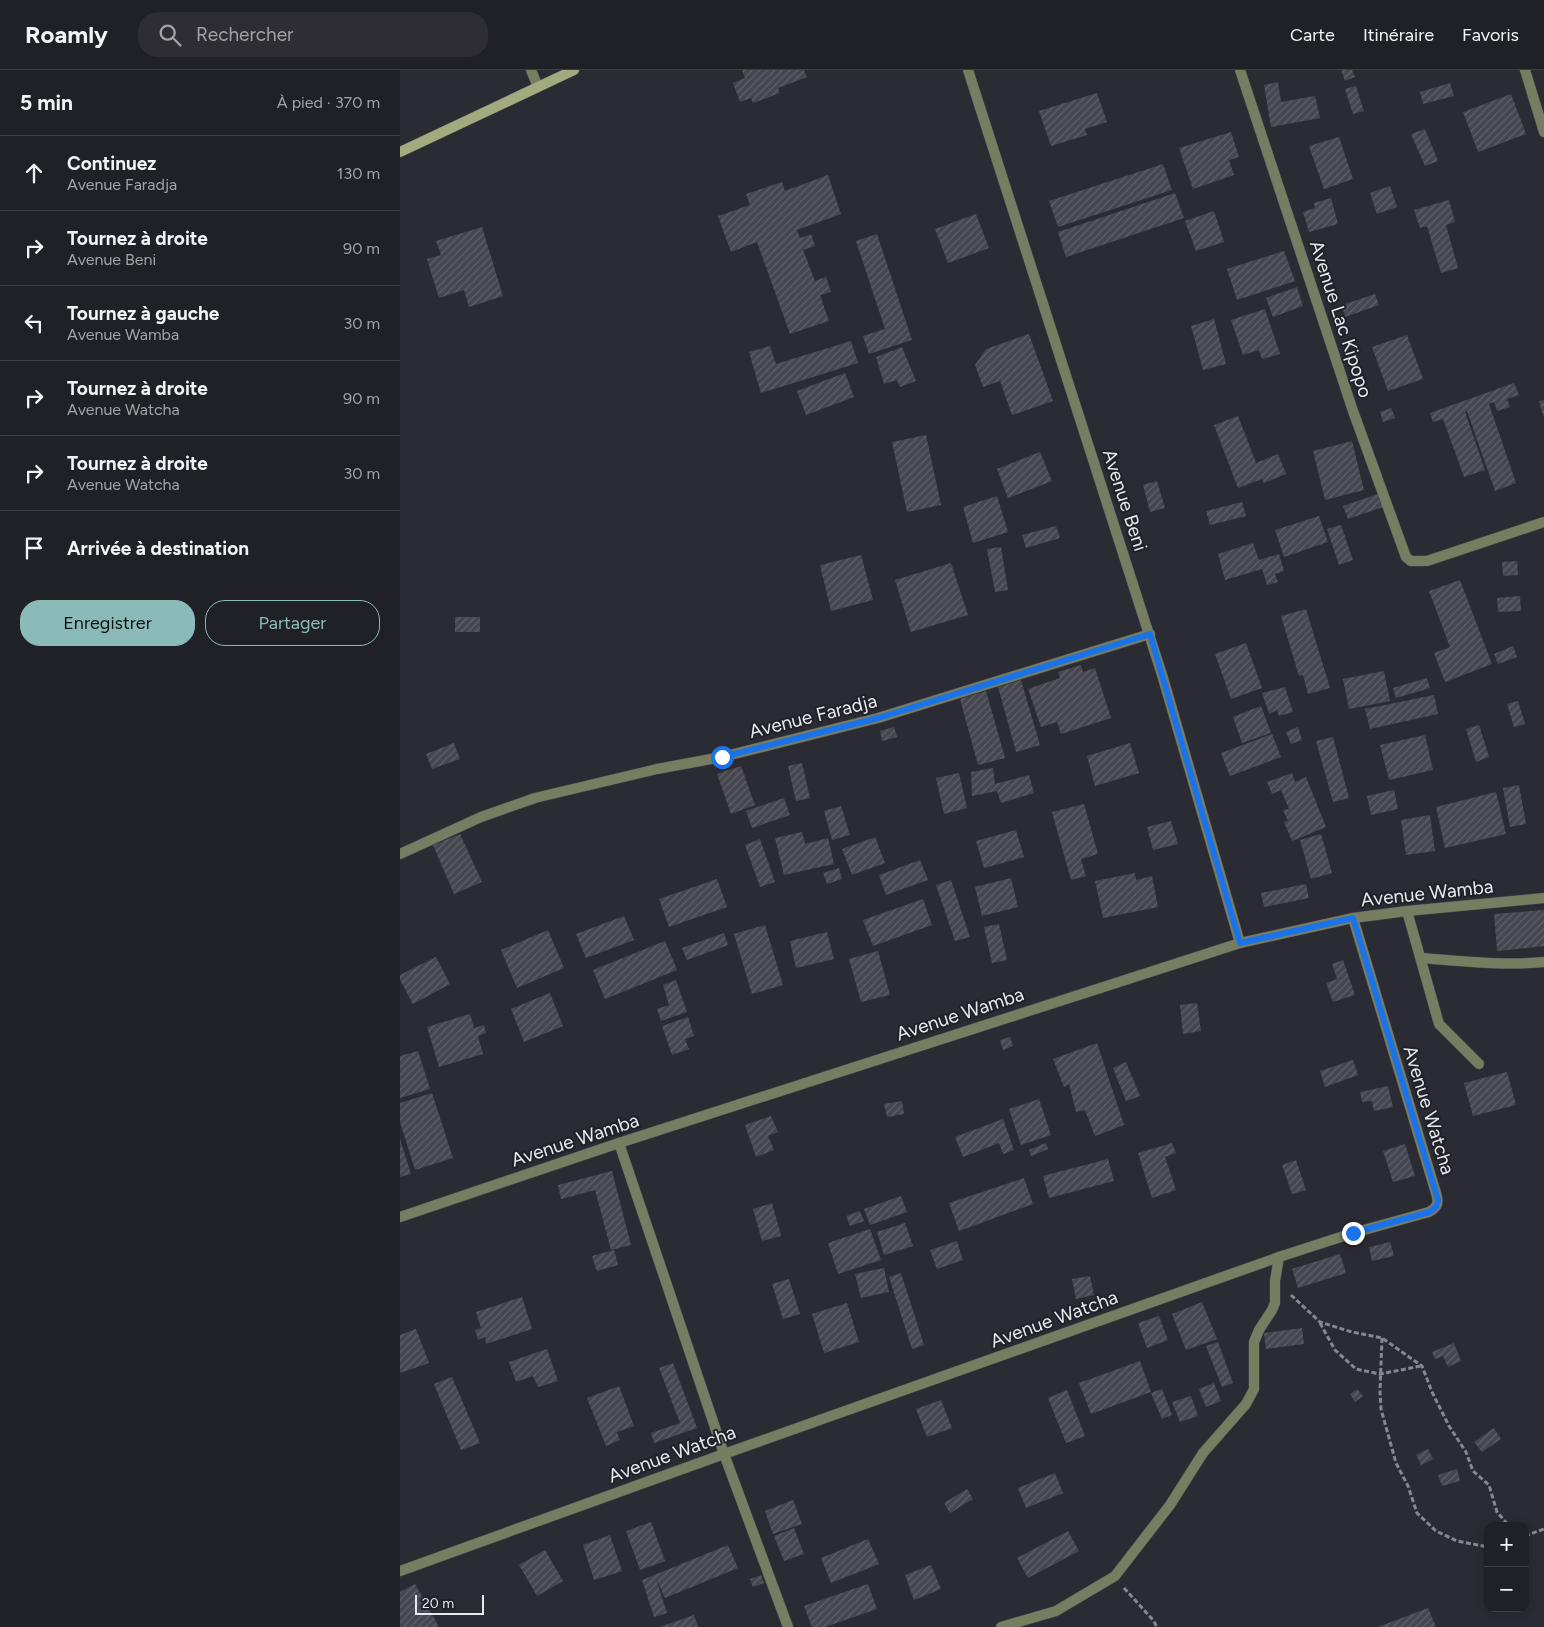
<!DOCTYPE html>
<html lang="fr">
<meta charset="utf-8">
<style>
body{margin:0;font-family:Figtree,sans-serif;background:#2d2d33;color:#f1f3f6}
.controls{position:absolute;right:15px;bottom:15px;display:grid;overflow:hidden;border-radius:10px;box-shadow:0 2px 8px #0003}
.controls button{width:45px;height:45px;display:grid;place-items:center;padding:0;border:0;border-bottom:1px solid #3d3e44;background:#202027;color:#f1f3f6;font:25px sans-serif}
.scale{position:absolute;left:15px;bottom:12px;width:69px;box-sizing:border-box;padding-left:5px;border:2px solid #e8e8ee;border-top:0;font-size:14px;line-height:18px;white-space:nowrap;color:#e8e8ee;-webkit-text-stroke:4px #21212a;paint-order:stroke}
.stop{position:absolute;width:15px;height:15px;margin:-11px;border:4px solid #1a73e8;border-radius:50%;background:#fff}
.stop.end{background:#1a73e8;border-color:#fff;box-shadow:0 1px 5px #0008}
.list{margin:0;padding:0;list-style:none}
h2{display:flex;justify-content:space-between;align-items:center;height:65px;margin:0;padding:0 20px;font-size:21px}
h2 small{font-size:16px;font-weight:400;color:#a2a3a7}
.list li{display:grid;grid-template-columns:32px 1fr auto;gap:15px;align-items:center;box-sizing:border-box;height:75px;padding:0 20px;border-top:1px solid #3d3e44}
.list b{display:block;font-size:19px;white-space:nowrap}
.list p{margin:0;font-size:16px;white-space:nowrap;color:#a2a3a7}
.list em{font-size:16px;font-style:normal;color:#a2a3a7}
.actions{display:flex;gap:10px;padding:15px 20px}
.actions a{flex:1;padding:11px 0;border:1px solid #8bbbb9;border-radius:20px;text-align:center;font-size:18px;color:#8bbbb9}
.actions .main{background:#8bbbb9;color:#111}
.icon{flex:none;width:28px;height:28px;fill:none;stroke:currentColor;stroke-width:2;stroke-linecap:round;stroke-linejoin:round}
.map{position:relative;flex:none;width:1144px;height:1557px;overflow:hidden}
header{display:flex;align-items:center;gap:30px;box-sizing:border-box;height:70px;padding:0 25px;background:#202027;border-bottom:1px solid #3d3e44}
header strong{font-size:24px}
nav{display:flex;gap:28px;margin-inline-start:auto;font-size:18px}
.search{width:350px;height:45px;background:#2d2d33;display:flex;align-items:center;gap:12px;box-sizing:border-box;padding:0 18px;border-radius:20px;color:#a2a3a7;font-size:19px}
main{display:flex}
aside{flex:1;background:#202027}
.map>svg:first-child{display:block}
.building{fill:url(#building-hatch)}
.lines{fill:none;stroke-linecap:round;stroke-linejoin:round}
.lane-casing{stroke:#494952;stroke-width:11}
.street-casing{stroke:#494952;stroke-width:11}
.secondary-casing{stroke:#494952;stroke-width:11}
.path{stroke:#87878f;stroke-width:3;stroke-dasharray:5 2.5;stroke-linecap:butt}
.lane{stroke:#777d61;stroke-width:10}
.street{stroke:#777d61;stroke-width:10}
.secondary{stroke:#a2aa7e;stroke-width:10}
.route{stroke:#1a73e8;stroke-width:6}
.labels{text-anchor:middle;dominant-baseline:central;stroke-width:4;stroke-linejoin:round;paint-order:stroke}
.street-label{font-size:19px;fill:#e8e8ee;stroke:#21212a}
</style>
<header>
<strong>Roamly</strong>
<div class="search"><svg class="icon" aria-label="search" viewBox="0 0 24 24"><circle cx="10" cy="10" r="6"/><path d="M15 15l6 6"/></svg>Rechercher</div>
<nav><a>Carte</a><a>Itinéraire</a><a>Favoris</a></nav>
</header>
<main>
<aside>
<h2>5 min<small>À pied · 370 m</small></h2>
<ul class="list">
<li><svg class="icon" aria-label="ahead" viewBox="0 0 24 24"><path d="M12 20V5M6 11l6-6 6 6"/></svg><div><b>Continuez</b><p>Avenue Faradja</p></div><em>130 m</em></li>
<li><svg class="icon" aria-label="right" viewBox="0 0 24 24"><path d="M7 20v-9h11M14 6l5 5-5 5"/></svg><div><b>Tournez à droite</b><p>Avenue Beni</p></div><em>90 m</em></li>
<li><svg class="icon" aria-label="left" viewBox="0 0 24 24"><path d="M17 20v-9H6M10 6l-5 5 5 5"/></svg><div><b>Tournez à gauche</b><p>Avenue Wamba</p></div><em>30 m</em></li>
<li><svg class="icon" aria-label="right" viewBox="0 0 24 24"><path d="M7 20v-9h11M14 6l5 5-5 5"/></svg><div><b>Tournez à droite</b><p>Avenue Watcha</p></div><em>90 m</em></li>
<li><svg class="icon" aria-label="right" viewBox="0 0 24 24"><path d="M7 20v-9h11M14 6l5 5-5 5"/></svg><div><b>Tournez à droite</b><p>Avenue Watcha</p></div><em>30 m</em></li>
<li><svg class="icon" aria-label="arrive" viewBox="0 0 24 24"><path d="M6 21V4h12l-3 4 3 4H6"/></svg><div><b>Arrivée à destination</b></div></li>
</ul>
<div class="actions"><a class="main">Enregistrer</a><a>Partager</a></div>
</aside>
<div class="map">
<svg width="1144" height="1557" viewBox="0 0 1144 1557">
<defs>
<pattern id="building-hatch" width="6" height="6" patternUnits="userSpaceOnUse" patternTransform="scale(1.25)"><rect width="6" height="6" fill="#464650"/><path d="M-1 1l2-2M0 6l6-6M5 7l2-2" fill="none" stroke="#61616a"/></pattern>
</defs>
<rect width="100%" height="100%" fill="#2b2b34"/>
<g class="building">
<polygon points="342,0 404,0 407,7 378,18 380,23 353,33 351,28 340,32 333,13 345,8"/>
<polygon points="941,0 952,0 955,7 945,11"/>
<polygon points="878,12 881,32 915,26 920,48 871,57 864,15"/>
<polygon points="1050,13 1054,26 1023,34 1020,22"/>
<polygon points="956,16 964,41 953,44 945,19"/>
<polygon points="697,23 707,52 685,59 687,65 651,76 639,41"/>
<polygon points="1111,24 1126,64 1078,82 1063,42"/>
<polygon points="1025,59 1038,91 1025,96 1011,64"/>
<polygon points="831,62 839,87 829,90 834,105 793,119 779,78"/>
<polygon points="939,67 953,109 924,119 909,76"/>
<polygon points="763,94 772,120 658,157 649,131"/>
<polygon points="428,105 441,144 397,160 400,168 411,164 415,176 403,180 415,211 426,207 431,222 420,225 429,251 390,264 357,172 331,182 318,146 350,135 346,124 382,112 385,121"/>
<polygon points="990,116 997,137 977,144 970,123"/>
<polygon points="775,123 784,148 666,187 658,162"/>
<polygon points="931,128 938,154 909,162 903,142 915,138 914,133"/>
<polygon points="1049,130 1055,152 1046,155 1058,198 1041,203 1027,156 1020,158 1014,140"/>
<polygon points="814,141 824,172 796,181 785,151"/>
<polygon points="576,144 589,178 548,193 535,159"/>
<polygon points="82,157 103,226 69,237 64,220 39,228 27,189 41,185 36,171"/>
<polygon points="477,164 512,270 469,284 463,266 485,259 456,171"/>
<polygon points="884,181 895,211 837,230 827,199"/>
<polygon points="897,217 903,236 873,247 866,228"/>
<polygon points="975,224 979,235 945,247 942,235"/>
<polygon points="865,239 880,284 862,289 859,280 843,285 831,250"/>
<polygon points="814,249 826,294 803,300 791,256"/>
<polygon points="629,264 653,331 612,345 600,311 583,317 575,295 586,279"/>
<polygon points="1007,265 1023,309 988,321 972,277"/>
<polygon points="451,271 458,293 361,323 349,282 370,276 376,294"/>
<polygon points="502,277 516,311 500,317 497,310 484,314 476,287"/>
<polygon points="445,303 454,327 406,345 397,321"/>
<polygon points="1114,313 1119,325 1107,329 1110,337 1097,341 1094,332 1089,334 1116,413 1095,421 1067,341 1065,342 1085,400 1064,407 1043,349 1033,352 1030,343"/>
<polygon points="1144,330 1144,346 1143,346 1139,331"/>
<polygon points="991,338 995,348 983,352 980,342"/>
<polygon points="838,346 856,393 878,384 886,404 864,413 862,409 838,418 814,355"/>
<polygon points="526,365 541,435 507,442 492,372"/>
<polygon points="952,371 964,420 925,430 913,381"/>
<polygon points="640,382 652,411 608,428 597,399"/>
<polygon points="757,411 765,438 750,442 743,415"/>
<polygon points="978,424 983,437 948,449 943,436"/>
<polygon points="597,426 608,462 573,473 563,437"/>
<polygon points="842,432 846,446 810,455 806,441"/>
<polygon points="919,446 928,472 884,487 875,460"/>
<polygon points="941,455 953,490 939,495 927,459"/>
<polygon points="656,456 660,468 626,478 622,465"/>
<polygon points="853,473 859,490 879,484 884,501 875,504 878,512 867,515 862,499 825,510 818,484"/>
<polygon points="601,477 608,520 595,522 587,479"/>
<polygon points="461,485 473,530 431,541 420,495"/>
<polygon points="1117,491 1118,505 1103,506 1102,492"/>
<polygon points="551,493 568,545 511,562 495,510"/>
<polygon points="1060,510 1092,594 1045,612 1034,583 1050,577 1029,521"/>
<polygon points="1120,526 1121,541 1098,542 1097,528"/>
<polygon points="906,539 930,618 908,624 903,605 899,606 881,546"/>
<rect x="55" y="547" width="25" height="15"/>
<polygon points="846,573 862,618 831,629 815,584"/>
<polygon points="1113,576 1117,587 1098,594 1094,584"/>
<polygon points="681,595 683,602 695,598 711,648 661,664 657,652 641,657 628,619 660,608 658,602"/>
<polygon points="984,601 990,631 949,639 943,609"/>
<polygon points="1027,608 1030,618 996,628 993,618"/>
<polygon points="621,610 640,675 616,682 598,617"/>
<polygon points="885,617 893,642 879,646 877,640 869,644 862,623"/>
<polygon points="586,621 605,688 578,695 560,629"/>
<polygon points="1034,625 1038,644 970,659 965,639"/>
<polygon points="1118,631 1125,654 1114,657 1107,634"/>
<polygon points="861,636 871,663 842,673 833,647"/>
<polygon points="1079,655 1089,687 1076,692 1066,659"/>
<polygon points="494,657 497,667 482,671 480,661"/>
<polygon points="898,657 902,670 891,674 886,662"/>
<polygon points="872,664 881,687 830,706 821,683"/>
<polygon points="1025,665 1033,700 989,710 980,675"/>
<polygon points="933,667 949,728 933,732 916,671"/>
<polygon points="54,673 60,689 32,699 26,684"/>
<polygon points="730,673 739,703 695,716 687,686"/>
<polygon points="402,693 410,728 396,731 388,696"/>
<polygon points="341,696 355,735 331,744 317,704"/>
<polygon points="593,698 595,714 629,705 634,723 601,733 597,721 572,726 571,702"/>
<polygon points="559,703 567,738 544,744 536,708"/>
<polygon points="892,703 895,712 906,707 926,757 892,771 884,752 888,751 883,740 889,739 881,720 872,724 867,712"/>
<polygon points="1119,715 1126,754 1110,757 1103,718"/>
<polygon points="994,720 998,739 971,745 967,726"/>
<polygon points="1096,722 1106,764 1045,778 1036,737"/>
<polygon points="384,728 390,745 352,758 346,741"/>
<polygon points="684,734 698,784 681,789 686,806 671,810 652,742"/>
<polygon points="441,736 450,765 432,770 424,741"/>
<polygon points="1030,745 1035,781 1006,785 1001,750"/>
<polygon points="771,751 778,774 753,780 747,757"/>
<polygon points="616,760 624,787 584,798 576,771"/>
<polygon points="402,762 405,774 428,768 434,794 384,805 375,768"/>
<polygon points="60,764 82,812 54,824 33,775"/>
<polygon points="921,764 932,803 911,809 900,770"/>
<polygon points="475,767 485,793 452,805 442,779"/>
<polygon points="360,769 375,812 360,817 345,775"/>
<polygon points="520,790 528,810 486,825 479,805"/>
<polygon points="439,798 442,809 427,814 423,803"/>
<polygon points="735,803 736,810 752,806 758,837 703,848 695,811"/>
<polygon points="611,808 618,837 582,846 575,817"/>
<polygon points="317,809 327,837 269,857 259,829"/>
<polygon points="551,810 570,867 555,871 536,815"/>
<polygon points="906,814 909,828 864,837 861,823"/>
<polygon points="523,829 532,855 473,876 463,850"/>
<polygon points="1144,840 1144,876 1097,881 1094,844"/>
<polygon points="224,846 234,870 186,888 176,864"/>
<polygon points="599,854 607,890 592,893 584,857"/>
<polygon points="365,855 383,915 352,924 334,864"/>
<polygon points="148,860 164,898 117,918 101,880"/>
<polygon points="427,862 434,889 396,898 390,871"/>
<polygon points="324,863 328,875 287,890 282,878"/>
<polygon points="265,871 277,900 205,929 193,900"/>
<polygon points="478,881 490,925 461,932 449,889"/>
<polygon points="36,887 50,914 13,934 0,910 0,905"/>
<polygon points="943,890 955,925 933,932 926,913 937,909 932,894"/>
<polygon points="276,910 287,942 261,951 257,939 269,935 263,915"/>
<polygon points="150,923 163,956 124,972 111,939"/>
<polygon points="797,933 801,961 783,964 780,935"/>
<polygon points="70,944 74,958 84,955 86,963 78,966 83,984 39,997 27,957"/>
<polygon points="288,947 294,966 285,969 289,979 272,985 262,956"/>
<polygon points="610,967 613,976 603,980 600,970"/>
<polygon points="697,973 724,1055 695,1066 685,1040 676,1042 669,1014 664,1017 653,989"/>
<polygon points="18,981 30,1019 0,1028 0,986"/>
<polygon points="953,990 958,1005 925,1017 920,1001"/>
<polygon points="726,992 740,1026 726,1031 713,998"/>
<polygon points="1107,1002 1116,1035 1073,1046 1064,1013"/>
<polygon points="988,1016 993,1037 974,1041 972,1031 962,1032 960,1022"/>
<polygon points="32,1023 53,1088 15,1100 0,1052 0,1033"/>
<polygon points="639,1029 651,1065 621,1075 609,1039"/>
<polygon points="502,1031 504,1044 487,1047 484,1034"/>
<polygon points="371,1046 378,1062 368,1066 374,1080 356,1087 345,1055"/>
<polygon points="603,1049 614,1080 603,1084 599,1073 563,1087 555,1067"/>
<polygon points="0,1069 11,1104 0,1107"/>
<polygon points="646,1073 648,1079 631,1086 629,1080"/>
<polygon points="772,1073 776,1083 765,1087 776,1120 752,1128 738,1083"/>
<polygon points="1005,1074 1015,1106 993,1112 983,1081"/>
<polygon points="708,1089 714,1111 649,1128 643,1106"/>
<polygon points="896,1090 906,1120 892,1124 882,1095"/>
<polygon points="212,1101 231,1175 211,1180 195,1120 161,1129 158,1115"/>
<polygon points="624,1108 633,1134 559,1161 549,1133"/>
<polygon points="501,1126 507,1142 470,1155 464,1139"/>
<polygon points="372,1133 381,1166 362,1171 353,1139"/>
<polygon points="460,1141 464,1151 450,1156 446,1146"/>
<polygon points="505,1153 513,1176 484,1185 477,1162"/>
<polygon points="470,1159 481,1190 438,1204 428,1173"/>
<polygon points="557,1171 563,1190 537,1199 530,1180"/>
<polygon points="990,1172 994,1186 972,1191 969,1177"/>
<polygon points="214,1180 218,1195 197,1201 192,1186"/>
<polygon points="940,1184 946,1203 898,1218 892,1199"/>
<polygon points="484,1198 489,1222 461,1228 455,1204"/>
<polygon points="501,1203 524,1275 512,1279 489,1207"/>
<polygon points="690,1206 694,1225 676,1229 672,1209"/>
<polygon points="389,1209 400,1244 383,1249 372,1214"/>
<polygon points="122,1227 132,1259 86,1274 85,1267 78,1270 75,1260 81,1258 76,1242"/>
<polygon points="802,1232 817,1269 786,1280 772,1244"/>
<polygon points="447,1233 459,1272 424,1283 412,1244"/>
<polygon points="759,1246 768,1270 747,1278 738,1253"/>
<polygon points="902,1258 904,1274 866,1279 864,1263"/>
<polygon points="16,1259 29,1293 0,1303 0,1265"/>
<polygon points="818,1272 833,1313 822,1317 806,1276"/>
<polygon points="1054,1273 1061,1291 1048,1297 1043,1286 1035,1289 1032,1282"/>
<polygon points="147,1279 158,1311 138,1317 133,1306 116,1312 109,1292"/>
<polygon points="740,1291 751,1322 691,1344 679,1313"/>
<polygon points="273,1293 297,1358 254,1373 251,1363 280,1353 259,1298"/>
<polygon points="52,1307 80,1373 61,1380 34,1314"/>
<polygon points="814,1313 821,1331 806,1337 799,1319"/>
<polygon points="219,1316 234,1356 217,1362 220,1370 206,1376 187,1328"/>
<polygon points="762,1319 772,1345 762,1349 751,1323"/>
<polygon points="957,1319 963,1326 955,1332 950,1324"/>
<polygon points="667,1320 685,1366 666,1373 648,1328"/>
<polygon points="791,1326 798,1346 780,1352 772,1332"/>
<polygon points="541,1330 552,1358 527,1367 516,1339"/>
<polygon points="1094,1358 1101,1369 1082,1382 1074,1372"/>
<polygon points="1028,1379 1033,1389 1021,1395 1016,1385"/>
<polygon points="1057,1399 1060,1411 1042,1416 1038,1405"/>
<polygon points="655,1403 663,1423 626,1438 618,1418"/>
<polygon points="567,1419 573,1429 550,1443 544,1433"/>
<polygon points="393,1430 402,1454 373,1464 365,1441"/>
<polygon points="251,1452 265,1491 240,1500 226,1461"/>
<polygon points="394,1458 404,1484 384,1491 374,1466"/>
<polygon points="668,1461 679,1481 628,1508 617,1488"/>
<polygon points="210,1465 222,1501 194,1510 183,1475"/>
<polygon points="468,1469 479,1494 431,1513 421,1488"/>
<polygon points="328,1475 338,1498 265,1528 256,1508 267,1543 254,1547 242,1510"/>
<polygon points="145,1480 163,1511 137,1526 119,1495"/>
<polygon points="531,1495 541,1519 514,1530 505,1505"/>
<polygon points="361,1505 364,1513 353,1517 350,1509"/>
<polygon points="15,1514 39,1557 0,1557 0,1522"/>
<polygon points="468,1514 477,1539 425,1557 412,1557 404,1536"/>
<polygon points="1028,1538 1036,1557 978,1557"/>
<polygon points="294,1545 298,1557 260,1557"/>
</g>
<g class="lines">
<defs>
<g id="lane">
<polyline points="1007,841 1039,954 1079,994"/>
<path d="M1021,888C1062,891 1104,896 1144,892"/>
</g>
<g id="street">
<polyline points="131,0 138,17"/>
<polyline points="568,0 763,608 840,873"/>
<polyline points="840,0 953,341 1006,487 1011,491 1027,491 1144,452"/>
<polyline points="1125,0 1144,62"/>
<polyline points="0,784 81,747 135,728 257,699 322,687 478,648 750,564"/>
<polyline points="219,1073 324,1384 388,1557"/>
<polyline points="0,1147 219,1073 840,873 953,848 1007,841 1144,828"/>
<path d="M0,1501L324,1384L879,1187L953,1163L1029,1142C1038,1137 1039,1133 1036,1123L953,848"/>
<polyline points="601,1557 656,1541 715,1506 770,1435 803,1383 846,1334 854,1319 854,1272 859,1260 872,1240 875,1233 875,1211 879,1187"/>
</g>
<polyline id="secondary" points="0,82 174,0"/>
</defs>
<use href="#lane" class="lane-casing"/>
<use href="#street" class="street-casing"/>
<use href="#secondary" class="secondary-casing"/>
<g class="path">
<polyline points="891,1225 920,1252 952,1262 982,1268 1022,1296 1032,1322 1049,1356 1066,1382 1073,1401 1089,1415 1097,1442 1109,1456"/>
<polyline points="920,1253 935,1280 956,1299 980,1304 1021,1296"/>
<polyline points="982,1268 980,1321 981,1339 996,1393 1008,1416 1017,1443 1036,1461 1057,1471 1088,1477"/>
<polyline points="1125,1466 1144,1459"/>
<polyline points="724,1518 753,1550 757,1557"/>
</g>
<use href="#lane" class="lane"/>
<use href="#street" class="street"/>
<use href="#secondary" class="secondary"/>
</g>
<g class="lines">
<polyline class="route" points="322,687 478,648 750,564 840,873 953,848 1038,1130 1036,1137 1029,1142 953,1163"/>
</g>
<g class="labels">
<g class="street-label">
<text transform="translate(941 249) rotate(72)">Avenue Lac Kipopo</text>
<text transform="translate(725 430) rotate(72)">Avenue Beni</text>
<text transform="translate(413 646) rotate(-14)">Avenue Faradja</text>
<text transform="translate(1027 823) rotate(-6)">Avenue Wamba</text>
<text transform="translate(560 944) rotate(-18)">Avenue Wamba</text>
<text transform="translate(1029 1040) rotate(73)">Avenue Watcha</text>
<text transform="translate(175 1070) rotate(-18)">Avenue Wamba</text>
<text transform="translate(654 1249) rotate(-20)">Avenue Watcha</text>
<text transform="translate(272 1384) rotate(-20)">Avenue Watcha</text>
</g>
</g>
</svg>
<div class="controls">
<button>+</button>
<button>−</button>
</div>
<div class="scale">20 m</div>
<div class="stop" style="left:322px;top:687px"></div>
<div class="stop end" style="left:953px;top:1163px"></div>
</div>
</main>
